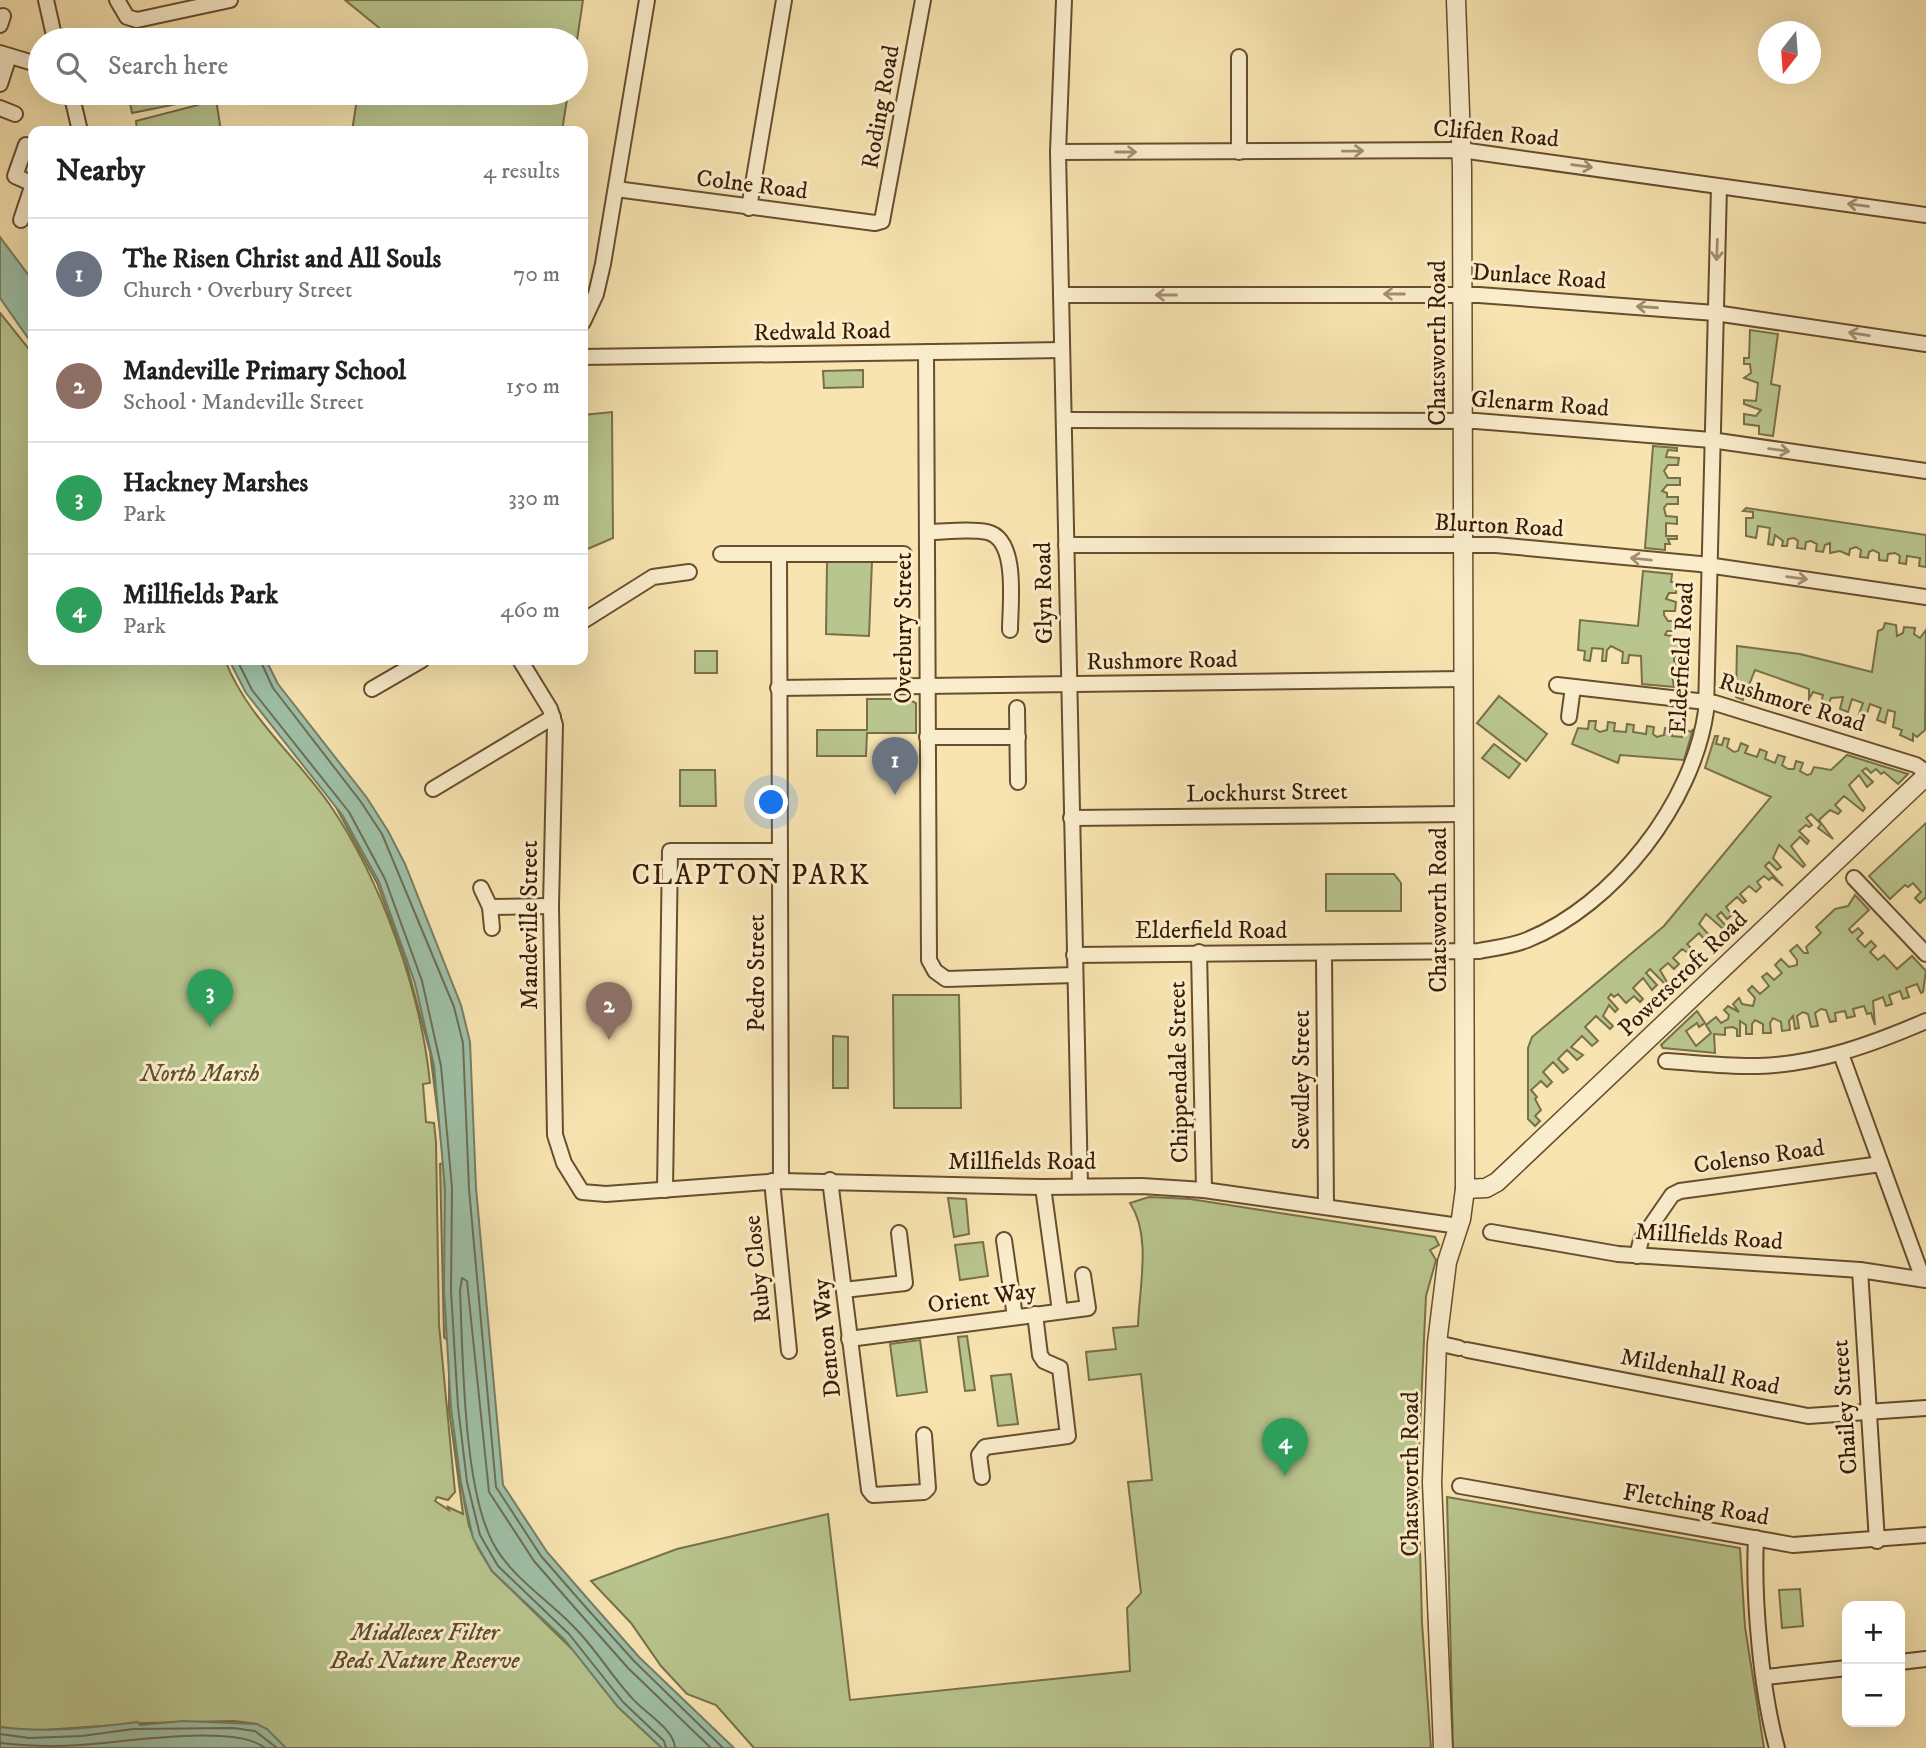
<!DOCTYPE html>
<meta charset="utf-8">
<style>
body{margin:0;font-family:"IM FELL DW Pica",serif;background:#f2f2f2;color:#202124}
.controls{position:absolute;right:21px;bottom:21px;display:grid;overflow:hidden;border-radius:14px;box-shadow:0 7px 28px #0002}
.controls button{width:63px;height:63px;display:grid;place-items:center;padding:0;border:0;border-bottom:2px solid #e0e0e0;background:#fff;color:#202124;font:35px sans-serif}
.compass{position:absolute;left:1758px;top:21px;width:63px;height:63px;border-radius:50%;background:#fff;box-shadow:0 7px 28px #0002;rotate:197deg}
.you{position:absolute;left:772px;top:803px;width:24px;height:24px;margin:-18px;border:5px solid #fff;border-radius:50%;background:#1a73e8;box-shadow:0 0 0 10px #1a73e833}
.badge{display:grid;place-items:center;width:46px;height:46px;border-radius:50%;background:#b45309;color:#fff;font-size:23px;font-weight:700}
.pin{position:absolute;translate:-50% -58px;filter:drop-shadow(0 2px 4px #0008)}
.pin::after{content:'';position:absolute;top:37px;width:24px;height:21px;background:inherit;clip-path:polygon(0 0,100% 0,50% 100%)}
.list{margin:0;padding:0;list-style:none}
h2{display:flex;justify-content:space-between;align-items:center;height:91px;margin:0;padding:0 28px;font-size:30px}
h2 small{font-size:23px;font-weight:400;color:#757577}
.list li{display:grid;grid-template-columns:46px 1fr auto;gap:21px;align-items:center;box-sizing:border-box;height:112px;padding:0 28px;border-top:2px solid #e0e0e0}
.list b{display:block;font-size:26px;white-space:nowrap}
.list p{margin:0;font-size:23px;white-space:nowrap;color:#757577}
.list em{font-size:23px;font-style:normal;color:#757577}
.icon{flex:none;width:38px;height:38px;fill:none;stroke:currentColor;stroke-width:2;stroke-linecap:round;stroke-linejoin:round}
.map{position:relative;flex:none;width:1926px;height:1748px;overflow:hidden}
.search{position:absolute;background:#fff;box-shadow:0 7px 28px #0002;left:28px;top:28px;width:560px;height:77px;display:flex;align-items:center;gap:18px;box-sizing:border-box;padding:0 24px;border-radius:38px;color:#757577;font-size:26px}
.panel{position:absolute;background:#fff;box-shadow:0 7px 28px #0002;left:28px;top:126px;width:560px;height:539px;border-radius:14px}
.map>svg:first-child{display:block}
.green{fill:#b9c58e;stroke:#797048;stroke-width:2}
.water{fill:#9ebfa6;stroke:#767d64;stroke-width:2}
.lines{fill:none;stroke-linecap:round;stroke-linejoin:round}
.shore{stroke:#6c6d54;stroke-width:2}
.minor-casing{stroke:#684d2e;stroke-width:18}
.tertiary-casing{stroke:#684d2e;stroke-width:21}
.minor{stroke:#faedcc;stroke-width:14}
.tertiary{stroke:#faedcc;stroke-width:18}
.oneway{stroke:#a38e71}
.labels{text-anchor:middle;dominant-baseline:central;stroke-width:6;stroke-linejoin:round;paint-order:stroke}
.street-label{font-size:24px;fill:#391b02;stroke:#faedcc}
.park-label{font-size:24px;font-style:italic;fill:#5f4e2c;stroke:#faedcc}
.quarter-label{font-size:28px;letter-spacing:2px;fill:#391b02;stroke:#faedcc}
</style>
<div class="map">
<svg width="1926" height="1748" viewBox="0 0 1926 1748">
<rect width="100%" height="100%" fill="#f7e4b0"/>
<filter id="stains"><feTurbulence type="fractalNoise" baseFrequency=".00286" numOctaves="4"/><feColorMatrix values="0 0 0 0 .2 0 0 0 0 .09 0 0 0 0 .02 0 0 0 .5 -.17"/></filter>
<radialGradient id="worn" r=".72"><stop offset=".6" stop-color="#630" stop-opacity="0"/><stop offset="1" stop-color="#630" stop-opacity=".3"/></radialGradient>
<g class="green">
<polygon points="345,0 583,0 576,47 576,40 394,40"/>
<polygon points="128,93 175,93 177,104 132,113"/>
<polygon points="197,93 215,93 221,131 137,131 136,121 198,105"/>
<polygon points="358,93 568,93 562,131 352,131"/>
<path d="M0,313L33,354V660H225C247,717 295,755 330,805C381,880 421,992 430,1083L423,1084L426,1122L434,1123L436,1142L439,1325L455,1492L448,1500L437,1497L435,1501L449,1510L448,1507L463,1514L449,1409V1373L458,1469L469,1526L478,1548L492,1571L574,1651L618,1707L662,1748H286L257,1724L234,1721L146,1723L29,1731L0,1727Z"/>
<polygon points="1750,330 1778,334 1771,384 1780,386 1773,436 1759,434 1759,426 1744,424 1744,414 1756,416 1761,410 1744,404 1744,400 1756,401 1758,383 1744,378 1751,373 1750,364 1744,364 1744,358 1749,358"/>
<polygon points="863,370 863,387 824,388 823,371"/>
<polygon points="612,412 613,538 583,551 583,415"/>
<polygon points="1653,446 1677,448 1677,451 1668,450 1666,457 1679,458 1678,465 1668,465 1664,471 1668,478 1680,478 1680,485 1667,485 1662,491 1667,493 1667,497 1678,497 1678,504 1667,504 1664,508 1666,516 1677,517 1677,524 1666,523 1666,536 1677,536 1677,539 1668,539 1670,544 1665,544 1665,550 1645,548"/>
<polygon points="1746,508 1926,535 1926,567 1919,566 1920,558 1907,556 1906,564 1899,563 1900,556 1895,553 1888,554 1887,561 1879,560 1879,553 1873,550 1869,552 1868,558 1860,557 1861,550 1856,547 1850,549 1849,555 1840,551 1830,553 1830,543 1825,545 1823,552 1816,551 1817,544 1811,541 1806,542 1805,549 1797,548 1798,541 1794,538 1788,539 1787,546 1782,546 1783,541 1775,535 1773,545 1768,544 1770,528 1758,526 1756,538 1746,536 1746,518 1753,518 1753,512 1743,511"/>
<polygon points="872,561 869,636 826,634 827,562"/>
<polygon points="1643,571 1672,574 1671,582 1677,583 1676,593 1669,593 1666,599 1676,602 1675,611 1664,611 1664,615 1668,621 1675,621 1674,631 1667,631 1665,635 1679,637 1678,657 1674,657 1674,661 1677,662 1672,675 1674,687 1642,684 1641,656 1629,655 1628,663 1622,663 1623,652 1611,646 1607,650 1606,661 1602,661 1603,649 1592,648 1590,661 1584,660 1585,651 1578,650 1580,620 1638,626"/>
<polygon points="1885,623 1896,625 1897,636 1903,633 1904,627 1915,628 1914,634 1920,638 1926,630 1925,730 1917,737 1913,734 1913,741 1900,735 1902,730 1893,727 1895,712 1888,710 1885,723 1877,720 1881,708 1870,704 1866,716 1859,714 1863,703 1852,699 1848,712 1840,709 1843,697 1831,698 1828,706 1821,703 1823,695 1813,692 1809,699 1809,689 1755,670 1743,700 1736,697 1737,646 1800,654 1872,672 1878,631 1883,629"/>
<rect x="695" y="651" width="22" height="22"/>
<polygon points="1499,696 1547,734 1526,761 1477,723"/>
<polygon points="867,699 908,699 916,703 916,733 867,733 866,756 817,756 817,730 867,730"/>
<polygon points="1589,721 1596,721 1595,729 1600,732 1607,730 1608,722 1615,723 1614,731 1626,732 1627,724 1634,725 1633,732 1646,734 1647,726 1654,727 1653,734 1657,737 1664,735 1665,728 1672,728 1672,736 1682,737 1684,729 1691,732 1693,729 1684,760 1620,755 1618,763 1572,744 1578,728 1588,729"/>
<polygon points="1715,736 1718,736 1716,744 1722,745 1724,738 1729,739 1727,747 1734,752 1738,751 1741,743 1748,746 1745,753 1757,757 1760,749 1767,752 1765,759 1775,763 1778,755 1785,757 1782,765 1788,769 1794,769 1796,761 1803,763 1800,771 1807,775 1811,774 1814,767 1831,770 1847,755 1908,774 1898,784 1884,772 1881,774 1876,769 1871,773 1866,768 1862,771 1873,782 1867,787 1859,775 1849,785 1865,808 1863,811 1844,796 1835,805 1841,811 1838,814 1830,810 1819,820 1833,839 1818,828 1821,824 1811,814 1806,818 1812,825 1809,827 1806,825 1799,831 1809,841 1807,844 1800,837 1791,846 1805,865 1803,867 1779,845 1773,858 1781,867 1777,870 1769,862 1765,866 1783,886 1772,877 1769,880 1764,876 1757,882 1761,887 1756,892 1749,886 1740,894 1746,901 1743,903 1737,897 1726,907 1732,915 1727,919 1721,912 1717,916 1733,934 1731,936 1706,914 1699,924 1709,935 1704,939 1699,933 1687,944 1692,949 1690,954 1682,949 1673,958 1679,964 1674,969 1668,963 1660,970 1672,991 1650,969 1646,973 1657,985 1652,990 1643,978 1633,988 1643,999 1640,1002 1634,996 1626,1003 1618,994 1614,997 1611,994 1608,998 1618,1009 1615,1012 1609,1005 1603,1016 1613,1026 1610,1029 1596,1016 1585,1027 1598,1041 1592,1046 1582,1036 1571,1047 1583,1055 1577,1060 1567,1050 1558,1059 1568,1069 1563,1073 1553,1062 1543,1072 1552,1082 1547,1087 1541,1081 1531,1090 1537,1097 1535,1099 1541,1110 1535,1116 1540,1121 1535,1126 1528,1119 1528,1048 1532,1037 1664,926 1771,797 1705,768"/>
<polygon points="1494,744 1520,764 1509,778 1482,758"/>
<polygon points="680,770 715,770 716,806 680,806"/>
<path d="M330,796C377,854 417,967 430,1041C436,1076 438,1112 442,1147L430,1052L405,959L377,883Z"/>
<polygon points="1926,823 1926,897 1920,903 1915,898 1921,892 1913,883 1908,887 1905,885 1890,899 1869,876"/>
<polygon points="1326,874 1394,874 1401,883 1401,911 1326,911"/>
<polygon points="1855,895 1869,910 1849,929 1852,933 1858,928 1863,933 1857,939 1865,947 1871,941 1876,946 1870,952 1878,960 1884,955 1897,969 1912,956 1926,971 1923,992 1921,993 1917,984 1906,988 1909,997 1903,999 1900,991 1889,995 1892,1004 1886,1006 1883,997 1873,1001 1875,1025 1871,1013 1867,1014 1864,1006 1853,1009 1855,1016 1847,1018 1845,1011 1835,1013 1836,1021 1830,1022 1826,1010 1821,1009 1815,1013 1818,1026 1811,1027 1808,1014 1803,1012 1797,1016 1799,1028 1795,1029 1793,1016 1789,1021 1790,1030 1782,1031 1781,1022 1773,1018 1770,1023 1771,1033 1763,1033 1763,1024 1755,1020 1752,1024 1752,1034 1746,1034 1746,1025 1740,1021 1740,1036 1737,1036 1737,1029 1733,1027 1725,1028 1725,1035 1714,1034 1715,1053 1663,1048 1661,1045 1697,1011 1705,1023 1699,1027 1697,1023 1686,1031 1696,1046 1711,1033 1706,1025 1716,1017 1721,1023 1728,1019 1729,1015 1724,1010 1728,1006 1739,1012 1733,1004 1739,998 1742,1004 1753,1006 1755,998 1748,990 1752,986 1760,994 1769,986 1762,977 1767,973 1774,980 1782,973 1775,965 1781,959 1789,967 1797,965 1797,960 1790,951 1797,945 1804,953 1808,953 1806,947 1821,933 1816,927 1835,909 1848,906"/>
<polygon points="893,995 959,995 961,1108 894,1108"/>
<polygon points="833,1036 848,1037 848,1088 833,1088"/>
<path d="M443,1163C449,1222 443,1281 447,1340L444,1337L440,1164Z"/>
<path d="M1149,1197L1190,1199L1435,1237L1439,1245L1430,1250L1436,1260L1426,1296L1418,1471L1422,1623L1431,1748H754L716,1705L687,1694L661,1666L631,1623L591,1581L677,1549L828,1514L850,1700L1130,1671L1127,1608L1141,1593L1128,1482L1152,1480L1141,1374L1089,1380L1086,1352L1116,1349L1113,1328L1138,1326C1139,1288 1152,1236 1130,1203Z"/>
<polygon points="948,1198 966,1199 969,1234 954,1237"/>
<polygon points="983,1242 988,1276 960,1280 955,1245"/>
<polygon points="967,1336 975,1390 965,1391 958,1337"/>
<polygon points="920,1340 927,1392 897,1396 890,1344"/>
<polygon points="1011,1374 1018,1424 998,1426 991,1376"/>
<polygon points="1447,1497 1740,1548 1745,1627 1764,1748 1453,1748"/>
<polygon points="1800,1589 1803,1626 1782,1628 1779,1590"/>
</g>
<g class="water">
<polygon points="0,237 33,281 33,345 0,298"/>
<polygon points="229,660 266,660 278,684 367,798 388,831 405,864 461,1005 470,1042 476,1188 503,1485 547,1552 587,1598 639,1657 734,1748 662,1748 618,1707 564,1639 492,1571 473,1538 461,1483 451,1408 444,1290 445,1188 434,1066 415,983 379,882 343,816 246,693"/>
<path d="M183,1721L257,1724L267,1729L286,1748H0V1727C47,1733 92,1728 138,1722L140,1725Z"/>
</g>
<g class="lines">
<g class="shore">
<polyline points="237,660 252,690 349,812 385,879 422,981 441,1066 452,1188 451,1291 458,1407 467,1482 480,1535 498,1566 569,1634 623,1702 664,1741 666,1748"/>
<polyline points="260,660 273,688 361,802 382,834 454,1007 463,1043 469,1189 496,1487 541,1556 582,1603 634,1661 723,1748"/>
<polyline points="0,1734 29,1738 82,1736 133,1729 233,1728 255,1731 277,1748"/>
<path d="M0,1743C27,1746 53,1747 80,1745C120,1743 235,1723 265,1748"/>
<path d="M675,1748C674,1728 643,1712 631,1697C611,1675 595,1648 574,1627C547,1599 511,1577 493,1543C463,1487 463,1356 460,1291L462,1278L467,1281L489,1492L534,1561L575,1608L628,1668L711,1748"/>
</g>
<defs>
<g id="minor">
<polyline points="46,0 55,40"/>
<polyline points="117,0 127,17 137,20 230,0"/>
<polyline points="1064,0 1058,152 1080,1186"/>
<polyline points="0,25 3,16"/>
<polyline points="0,53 40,65"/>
<polyline points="0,84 9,56"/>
<polyline points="71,93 80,131"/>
<polyline points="0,108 15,114"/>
<polyline points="26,145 15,176 33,184"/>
<polyline points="1058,152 1461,150 1926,215"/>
<polyline points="1239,152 1239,57"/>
<polyline points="616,189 875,223 882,221 923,0"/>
<polyline points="749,208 784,0"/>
<polyline points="21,220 33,184"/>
<polyline points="1061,295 1479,295 1715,313 1926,344"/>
<polyline points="583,322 596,294 603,264 647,0"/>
<polyline points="926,352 929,960 935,971 946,979 1075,975"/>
<polyline points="583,357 1062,350"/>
<polyline points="1064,420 1476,421 1711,440 1926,471"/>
<path d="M927,532C945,532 969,528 987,532C1019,539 1010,605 1010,630"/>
<polyline points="1066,545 1496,545 1700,564 1926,597"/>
<polyline points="721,554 904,554"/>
<polyline points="779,554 781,1181"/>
<polyline points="583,621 653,577 689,572"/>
<polyline points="520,660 550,709 555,725 551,906 555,1135 564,1163 582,1192 606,1194 781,1181 1043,1187 1142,1186 1204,1190 1459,1226"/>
<polyline points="1557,685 1715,703 1916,765 1926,772"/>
<polyline points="778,688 1463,679"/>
<polyline points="372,689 422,660"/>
<polyline points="1017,708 1018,782"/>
<polyline points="1569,717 1573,687"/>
<polyline points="927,737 1018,737"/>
<polyline points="433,789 553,717"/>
<polyline points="1071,818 1463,814"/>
<polyline points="1854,878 1926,954"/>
<polyline points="481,888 490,907 492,928"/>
<polyline points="490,907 551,906"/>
<polyline points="1199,952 1204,1190"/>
<polyline points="1324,954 1326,1207"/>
<path d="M1074,955L1479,951C1495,948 1512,946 1527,940C1614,905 1693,803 1706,711L1719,187"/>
<polyline points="1841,1054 1923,1279"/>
<path d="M1666,1061C1697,1063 1728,1067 1759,1066C1818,1064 1873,1044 1926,1021"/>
<polyline points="830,1180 869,1490 873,1495 924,1492 928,1488 924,1435"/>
<polyline points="772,1181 789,1351"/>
<polyline points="1043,1187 1060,1311"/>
<polyline points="665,1190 670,851 780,851"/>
<polyline points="1491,1232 1618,1254 1860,1270 1926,1280"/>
<polyline points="1004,1240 1015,1317"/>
<polyline points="1637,1256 1641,1240 1672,1195 1680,1191 1881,1164"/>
<polyline points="1860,1270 1877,1541"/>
<polyline points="844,1290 905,1283 899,1233"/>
<polyline points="849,1339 1088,1308 1083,1275"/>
<polyline points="1437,1343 1459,1348"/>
<polyline points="1467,1350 1808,1416 1926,1408"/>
<polyline points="982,1477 979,1455 985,1447 1068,1436 1060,1368 1044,1361 1040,1355 1035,1314"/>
<polyline points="1460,1486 1793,1545 1926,1535"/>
<path d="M1756,1538C1753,1598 1761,1690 1777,1748"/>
<polyline points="1900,1662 1926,1659"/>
<polyline points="1766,1677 1847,1668"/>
</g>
<g id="tertiary">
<polyline points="1465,1189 1486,1188 1497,1182 1926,776"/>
<polyline points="1443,1748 1432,1482 1437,1343 1447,1262 1461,1219 1465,1189 1462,168 1456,0"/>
</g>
</defs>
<use href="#minor" class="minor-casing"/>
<use href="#tertiary" class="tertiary-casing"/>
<use href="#minor" class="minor"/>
<use href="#tertiary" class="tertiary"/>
</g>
<defs><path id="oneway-shaft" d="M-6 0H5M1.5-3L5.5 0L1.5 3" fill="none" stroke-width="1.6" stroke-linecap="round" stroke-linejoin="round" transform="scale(1.75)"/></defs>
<g class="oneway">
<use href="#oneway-shaft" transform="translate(1353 151) rotate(-1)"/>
<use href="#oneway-shaft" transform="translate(1126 152)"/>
<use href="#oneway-shaft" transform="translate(1582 166) rotate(8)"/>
<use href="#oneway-shaft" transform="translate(1858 205) rotate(-172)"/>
<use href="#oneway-shaft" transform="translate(1717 250) rotate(92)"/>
<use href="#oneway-shaft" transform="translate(1394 294) rotate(180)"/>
<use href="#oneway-shaft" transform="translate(1166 295) rotate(180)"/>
<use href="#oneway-shaft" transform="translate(1647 307) rotate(-176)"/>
<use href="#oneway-shaft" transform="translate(1859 334) rotate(-171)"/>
<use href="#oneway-shaft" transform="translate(1779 450) rotate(8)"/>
<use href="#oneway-shaft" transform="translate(1641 559) rotate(-174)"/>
<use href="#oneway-shaft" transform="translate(1797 578) rotate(8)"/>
</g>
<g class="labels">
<g class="street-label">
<text transform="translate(881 107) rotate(-80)">Roding Road</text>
<text transform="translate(1496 134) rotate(5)">Clifden Road</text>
<text transform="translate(752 185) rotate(7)">Colne Road</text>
<text transform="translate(1539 277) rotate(4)">Dunlace Road</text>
<text transform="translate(822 332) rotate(-1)">Redwald Road</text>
<text transform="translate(1438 343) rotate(-90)">Chatsworth Road</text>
<text transform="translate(1540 404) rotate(4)">Glenarm Road</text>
<text transform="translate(1499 526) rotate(3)">Blurton Road</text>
<text transform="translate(1044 593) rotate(-91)">Glyn Road</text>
<text transform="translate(904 628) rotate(-90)">Overbury Street</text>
<text transform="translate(1682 658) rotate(-87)">Elderfield Road</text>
<text transform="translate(1162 661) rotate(-1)">Rushmore Road</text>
<text transform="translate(1792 703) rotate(17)">Rushmore Road</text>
<text transform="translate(1267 793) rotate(-1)">Lockhurst Street</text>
<text transform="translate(1439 910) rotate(-90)">Chatsworth Road</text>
<text transform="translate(530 925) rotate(-90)">Mandeville Street</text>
<text x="1211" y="931">Elderfield Road</text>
<text transform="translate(757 973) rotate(-90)">Pedro Street</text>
<text transform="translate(1683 974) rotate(-44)">Powerscroft Road</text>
<text transform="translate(1179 1072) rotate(-91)">Chippendale Street</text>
<text transform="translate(1302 1080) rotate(-90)">Sewdley Street</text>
<text transform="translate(1759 1157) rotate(-8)">Colenso Road</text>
<text x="1022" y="1162">Millfields Road</text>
<text transform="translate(1709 1237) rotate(4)">Millfields Road</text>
<text transform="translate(758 1269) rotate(-96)">Ruby Close</text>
<text transform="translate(982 1298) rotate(-8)">Orient Way</text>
<text transform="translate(827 1338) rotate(-96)">Denton Way</text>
<text transform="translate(1700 1372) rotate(11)">Mildenhall Road</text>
<text transform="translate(1845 1407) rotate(-94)">Chailey Street</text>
<text transform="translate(1411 1474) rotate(-90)">Chatsworth Road</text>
<text transform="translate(1696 1505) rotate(10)">Fletching Road</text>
</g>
<g class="park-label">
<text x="200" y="1074">North Marsh</text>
<text x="425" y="1633">Middlesex Filter<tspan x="425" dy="28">Beds Nature Reserve</tspan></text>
</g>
<g class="quarter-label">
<text x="751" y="875">CLAPTON PARK</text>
</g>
</g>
<rect width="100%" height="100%" filter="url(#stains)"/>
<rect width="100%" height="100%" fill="url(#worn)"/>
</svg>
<div class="controls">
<button>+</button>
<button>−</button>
</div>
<svg class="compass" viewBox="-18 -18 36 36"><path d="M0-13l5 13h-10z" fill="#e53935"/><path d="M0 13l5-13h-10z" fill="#757577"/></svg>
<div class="you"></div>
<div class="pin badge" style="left:895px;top:795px;background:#6b7280">1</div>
<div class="pin badge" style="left:609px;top:1040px;background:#8d6e63">2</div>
<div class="pin badge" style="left:210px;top:1027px;background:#2e9e5b">3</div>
<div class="pin badge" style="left:1285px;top:1476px;background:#2e9e5b">4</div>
<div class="search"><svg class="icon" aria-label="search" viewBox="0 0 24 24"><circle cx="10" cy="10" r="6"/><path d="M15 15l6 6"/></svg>Search here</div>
<section class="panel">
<h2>Nearby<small>4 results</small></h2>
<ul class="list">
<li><span class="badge" style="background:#6b7280">1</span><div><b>The Risen Christ and All Souls</b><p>Church · Overbury Street</p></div><em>70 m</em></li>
<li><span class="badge" style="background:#8d6e63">2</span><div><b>Mandeville Primary School</b><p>School · Mandeville Street</p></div><em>150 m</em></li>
<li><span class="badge" style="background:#2e9e5b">3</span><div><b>Hackney Marshes</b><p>Park</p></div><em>330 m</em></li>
<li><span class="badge" style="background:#2e9e5b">4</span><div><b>Millfields Park</b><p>Park</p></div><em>460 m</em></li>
</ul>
</section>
</div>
